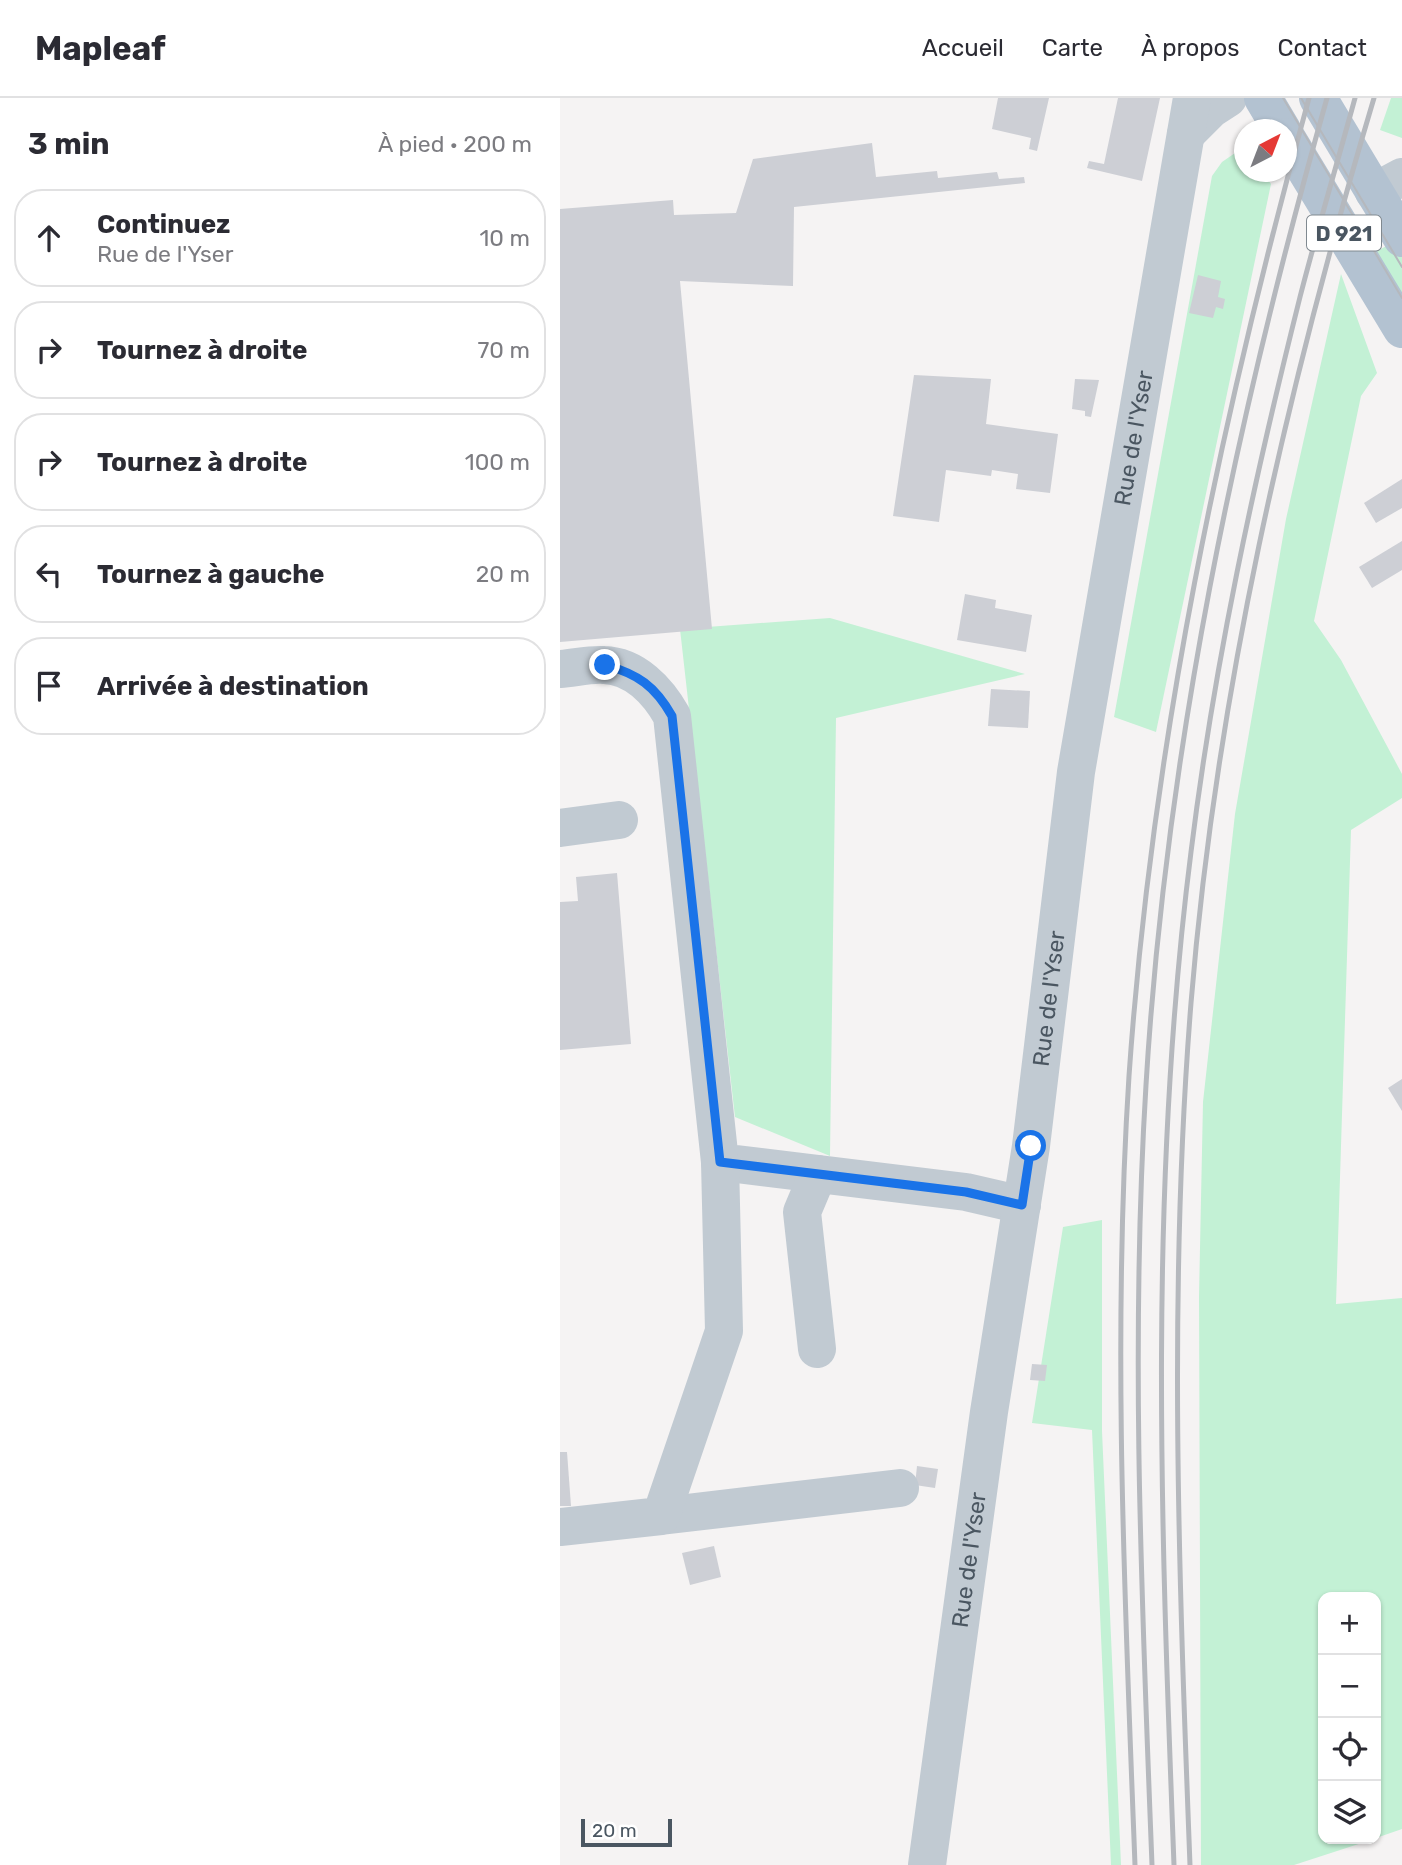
<!DOCTYPE html>
<html lang="fr">
<meta charset="utf-8">
<style>
body{margin:0;font-family:Rubik,sans-serif;background:#f2f2f3;color:#2b2b33}
.controls{position:absolute;right:21px;bottom:21px;display:grid;overflow:hidden;border-radius:14px;box-shadow:0 2px 5px #0004}
.controls button{width:63px;height:63px;display:grid;place-items:center;padding:0;border:0;border-bottom:2px solid #e1e1e2;background:#fff;color:#2b2b33;font:35px sans-serif}
.compass{position:absolute;left:674px;top:21px;width:63px;height:63px;border-radius:50%;background:#fff;box-shadow:0 2px 5px #0004;rotate:42deg}
.scale{position:absolute;left:21px;bottom:18px;width:91px;box-sizing:border-box;padding-left:7px;border:4px solid #4a5661;border-top:0;font-size:19px;line-height:24px;white-space:nowrap;color:#4a5661;-webkit-text-stroke:5px #fff;paint-order:stroke}
.stop{position:absolute;width:21px;height:21px;margin:-16px;border:5px solid #1a73e8;border-radius:50%;background:#fff}
.stop.end{background:#1a73e8;border-color:#fff;box-shadow:0 2px 7px #0008}
.list{margin:0;padding:0;list-style:none}
h2{display:flex;justify-content:space-between;align-items:center;height:91px;margin:0;padding:0 28px;font-size:30px}
h2 small{font-size:23px;font-weight:400;color:#7c7c81}
.list li{display:grid;grid-template-columns:46px 1fr auto;gap:21px;align-items:center;box-sizing:border-box;height:98px;margin:0 14px 14px;padding:0 14px;border:2px solid #e1e1e2;border-radius:28px}
.list b{display:block;font-size:26px;white-space:nowrap}
.list p{margin:0;font-size:23px;white-space:nowrap;color:#7c7c81}
.list em{font-size:23px;font-style:normal;color:#7c7c81}
.icon{flex:none;width:38px;height:38px;fill:none;stroke:currentColor;stroke-width:2;stroke-linecap:round;stroke-linejoin:round}
.map{position:relative;flex:none;width:842px;height:1767px;overflow:hidden}
header{display:flex;align-items:center;gap:42px;box-sizing:border-box;height:98px;padding:0 35px;background:#fff;border-bottom:2px solid #e1e1e2}
header strong{font-size:33px}
nav{display:flex;gap:38px;margin-inline-start:auto;font-size:24px}
main{display:flex}
aside{flex:1;background:#fff}
.map>svg:first-child{display:block}
.green{fill:#c3f1d5}
.building{fill:#cdcfd5}
.lines{fill:none;stroke-linecap:round;stroke-linejoin:round}
.minor{stroke:#c1cad2;stroke-width:38}
.major{stroke:#b3c2d1;stroke-width:38}
.tram{stroke:#b5b8bd;stroke-width:2}
.rail{stroke:#b5b8bd;stroke-width:5}
.route{stroke:#1a73e8;stroke-width:9}
.labels{text-anchor:middle;dominant-baseline:central;stroke-width:7;stroke-linejoin:round;paint-order:stroke}
.shield{fill:#fff;stroke:#808990;stroke-width:2}
.shield-label{font-size:21px;font-weight:bold;fill:#4a5661}
.street-label{font-size:23px;fill:#4a5661;stroke:#fff}
</style>
<header>
<strong>Mapleaf</strong>
<nav><a>Accueil</a><a>Carte</a><a>À propos</a><a>Contact</a></nav>
</header>
<main>
<aside>
<h2>3 min<small>À pied · 200 m</small></h2>
<ul class="list">
<li><svg class="icon" aria-label="ahead" viewBox="0 0 24 24"><path d="M12 20V5M6 11l6-6 6 6"/></svg><div><b>Continuez</b><p>Rue de l'Yser</p></div><em>10 m</em></li>
<li><svg class="icon" aria-label="right" viewBox="0 0 24 24"><path d="M7 20v-9h11M14 6l5 5-5 5"/></svg><div><b>Tournez à droite</b></div><em>70 m</em></li>
<li><svg class="icon" aria-label="right" viewBox="0 0 24 24"><path d="M7 20v-9h11M14 6l5 5-5 5"/></svg><div><b>Tournez à droite</b></div><em>100 m</em></li>
<li><svg class="icon" aria-label="left" viewBox="0 0 24 24"><path d="M17 20v-9H6M10 6l-5 5 5 5"/></svg><div><b>Tournez à gauche</b></div><em>20 m</em></li>
<li><svg class="icon" aria-label="arrive" viewBox="0 0 24 24"><path d="M6 21V4h12l-3 4 3 4H6"/></svg><div><b>Arrivée à destination</b></div></li>
</ul>
</aside>
<div class="map">
<svg width="842" height="1767" viewBox="0 0 842 1767">
<rect width="100%" height="100%" fill="#f5f3f3"/>
<g class="green">
<polygon points="831,0 842,0 842,40 820,32"/>
<polygon points="678,53 684,56 684,74 702,74 711,86 596,634 554,619 652,78 662,64"/>
<polygon points="833,144 842,159 842,215 809,158"/>
<polygon points="781,176 817,275 801,298 754,523 781,562 842,676 842,700 791,732 776,1206 842,1200 842,1731 816,1740 816,1499 763,1499 763,1741 814,1741 734,1767 641,1767 639,1199 643,1004 675,716 726,421"/>
<polygon points="270,520 465,576 276,620 270,1058 175,1019 120,531"/>
<polygon points="542,1122 542,1333 561,1767 551,1767 532,1332 472,1325 503,1129"/>
</g>
<g class="building">
<polygon points="438,0 489,0 477,53 469,51 471,40 432,31"/>
<polygon points="558,0 600,0 582,83 527,70 529,63 544,66"/>
<polygon points="312,45 316,79 377,73 378,80 437,74 439,81 464,79 465,85 234,109 233,188 120,183 152,531 0,544 0,111 113,102 114,117 176,115 193,61"/>
<polygon points="638,177 661,183 658,199 665,201 663,211 656,209 653,220 629,215"/>
<polygon points="354,277 431,281 426,326 498,336 490,395 456,391 458,376 432,372 431,378 386,372 379,424 333,418"/>
<polygon points="515,281 539,282 531,319 525,318 525,313 512,311"/>
<polygon points="842,381 842,410 816,425 804,405"/>
<polygon points="842,443 842,472 812,490 799,469"/>
<polygon points="405,496 436,502 435,510 472,517 466,554 397,542"/>
<polygon points="431,591 470,593 468,630 428,628"/>
<polygon points="57,775 71,946 0,952 0,804 18,803 16,779"/>
<polygon points="842,981 842,1013 828,990"/>
<polygon points="472,1266 487,1267 485,1283 470,1282"/>
<polygon points="0,1354 7,1354 11,1408 0,1408"/>
<polygon points="357,1368 378,1371 375,1390 355,1387"/>
<polygon points="154,1448 161,1479 130,1487 122,1455"/>
</g>
<g class="lines">
<g class="minor">
<polyline points="626,36 651,11 668,0"/>
<polyline points="814,94 842,79"/>
<path d="M0,571C14,570 30,566 44,567C75,568 98,593 112,618L160,1064L406,1094L462,1107"/>
<polyline points="0,730 59,722"/>
<polyline points="257,1251 242,1114 258,1076"/>
<polyline points="101,1418 340,1390"/>
<polyline points="0,1429 101,1418 164,1233 160,1064"/>
<path id="s1" d="M367,1767L429,1314L471,1048L516,674L632,0"/>
</g>
<g class="major">
<polyline points="703,0 722,32"/>
<polyline points="758,0 842,140"/>
<polyline points="726,39 842,231"/>
</g>
<g class="tram">
<polyline points="723,0 842,200"/>
<polyline points="741,0 842,169"/>
</g>
<g class="rail">
<path d="M575,1767C565,1504 552,1240 569,978C592,646 661,320 749,0"/>
<path d="M592,1767C582,1507 570,1247 586,987C606,653 676,322 767,0"/>
<path d="M614,1767C601,1428 588,1092 631,754C654,567 694,382 740,199C757,133 777,66 795,0"/>
<path d="M630,1767C619,1480 608,1192 631,905C656,598 726,295 814,0"/>
</g>
</g>
<g class="lines">
<path class="route" d="M45,567C78,576 95,588 112,618L160,1064L406,1094L462,1107L471,1048"/>
</g>
<g class="labels">
<rect class="shield" x="747" y="117.5" width="74" height="35" rx="5"/>
<g class="shield-label">
<text x="784" y="135">D 921</text>
</g>
<g class="street-label">
<text stroke="none"><textPath href="#s1" startOffset="1442">Rue de l'Yser</textPath></text>
<text stroke="none"><textPath href="#s1" startOffset="875">Rue de l'Yser</textPath></text>
<text stroke="none"><textPath href="#s1" startOffset="308">Rue de l'Yser</textPath></text>
</g>
</g>
</svg>
<div class="controls">
<button>+</button>
<button>−</button>
<button><svg class="icon" aria-label="locate" viewBox="0 0 24 24"><circle cx="12" cy="12" r="6"/><path d="M12 2v4M12 18v4M2 12h4M18 12h4"/></svg></button>
<button><svg class="icon" aria-label="layers" viewBox="0 0 24 24"><path d="M12 4l9 5-9 5-9-5zM3 14l9 5 9-5"/></svg></button>
</div>
<svg class="compass" viewBox="-18 -18 36 36"><path d="M0-13l5 13h-10z" fill="#e53935"/><path d="M0 13l5-13h-10z" fill="#7c7c81"/></svg>
<div class="scale">20 m</div>
<div class="stop" style="left:471px;top:1048px"></div>
<div class="stop end" style="left:45px;top:567px"></div>
</div>
</main>
